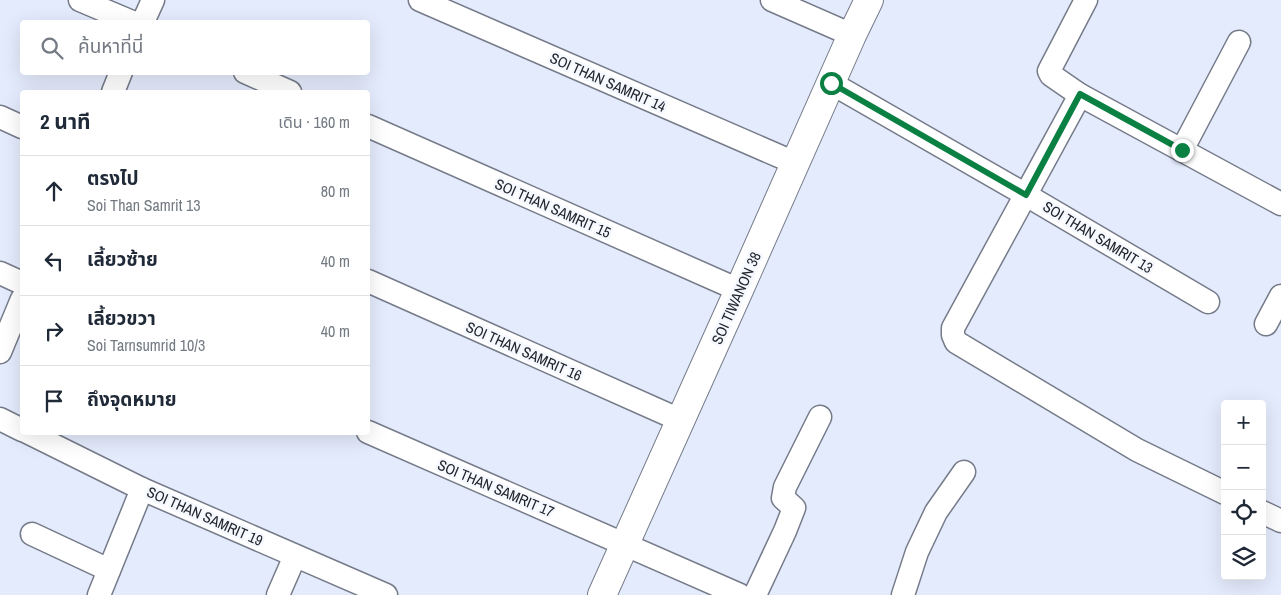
<!DOCTYPE html>
<html lang="th">
<meta charset="utf-8">
<style>
body{margin:0;font-family:"Archivo Narrow","Noto Sans Thai",sans-serif;background:#f2f2f3;color:#1f2937}
.controls{position:absolute;right:15px;bottom:15px;display:grid;overflow:hidden;border-radius:5px;box-shadow:0 5px 20px #0002}
.controls button{width:45px;height:45px;display:grid;place-items:center;padding:0;border:0;border-bottom:1px solid #e0e1e3;background:#fff;color:#1f2937;font:25px sans-serif}
.stop{position:absolute;width:15px;height:15px;margin:-11px;border:4px solid #0b8043;border-radius:50%;background:#fff}
.stop.end{background:#0b8043;border-color:#fff;box-shadow:0 1px 5px #0008}
.list{margin:0;padding:0;list-style:none}
h2{display:flex;justify-content:space-between;align-items:center;height:65px;margin:0;padding:0 20px;font-size:21px}
h2 small{font-size:16px;font-weight:400;color:#747a83}
.list li{display:grid;grid-template-columns:32px 1fr auto;gap:15px;align-items:center;box-sizing:border-box;height:70px;padding:0 20px;border-top:1px solid #e0e1e3}
.list b{display:block;font-size:19px;white-space:nowrap}
.list p{margin:0;font-size:16px;white-space:nowrap;color:#747a83}
.list em{font-size:16px;font-style:normal;color:#747a83}
.icon{flex:none;width:28px;height:28px;fill:none;stroke:currentColor;stroke-width:2;stroke-linecap:round;stroke-linejoin:round}
.map{position:relative;flex:none;width:1281px;height:595px;overflow:hidden}
.search{position:absolute;background:#fff;box-shadow:0 5px 20px #0002;left:20px;top:20px;width:350px;height:55px;display:flex;align-items:center;gap:12px;box-sizing:border-box;padding:0 18px;border-radius:5px;color:#747a83;font-size:19px}
.panel{position:absolute;background:#fff;box-shadow:0 5px 20px #0002;left:20px;top:90px;width:350px;height:345px;border-radius:5px}
.map>svg:first-child{display:block}
.lines{fill:none;stroke-linecap:round;stroke-linejoin:round}
.street-casing{stroke:#757b89;stroke-width:25}
.secondary-casing{stroke:#757b89;stroke-width:30}
.street{stroke:#fff;stroke-width:22}
.secondary{stroke:#fff;stroke-width:28}
.route{stroke:#0b8043;stroke-width:6}
.labels{text-anchor:middle;dominant-baseline:central;stroke-width:5;stroke-linejoin:round;paint-order:stroke}
.street-label{font-size:15px;fill:#22252b;stroke:#f6f8ff}
</style>
<div class="map">
<svg width="1281" height="595" viewBox="0 0 1281 595">
<rect width="100%" height="100%" fill="#e4ebfc"/>
<g class="lines">
<defs>
<g id="street">
<polyline points="80,0 132,22"/>
<polyline points="420,0 795,163"/>
<polyline points="772,0 852,35"/>
<polyline points="1086,0 1049,71 1051,75 1080,95 1281,204"/>
<polyline points="143,22 153,0"/>
<polyline points="245,72 290,92"/>
<polyline points="831,83 1026,195 1208,302"/>
<polyline points="113,92 121,72"/>
<polyline points="1080,95 953,328 953,335 956,342 1137,450 1225,493"/>
<polyline points="0,117 22,127"/>
<polyline points="368,126 739,290"/>
<polyline points="1182,150 1239,42"/>
<polyline points="0,273 22,283"/>
<polyline points="368,281 680,420"/>
<polyline points="1266,324 1281,296"/>
<polyline points="0,352 22,299"/>
<polyline points="0,419 22,430"/>
<polyline points="27,432 142,489 386,595"/>
<polyline points="368,432 740,595"/>
<polyline points="1262,512 1281,521"/>
<polyline points="32,534 109,570"/>
<polyline points="99,595 142,489"/>
<polyline points="278,595 295,556"/>
<polyline points="755,595 785,531 794,508 783,498 785,487 820,417"/>
<polyline points="903,595 917,552 936,512 964,472"/>
</g>
<polyline id="secondary" points="602,595 739,290 852,35 869,0"/>
</defs>
<use href="#street" class="street-casing"/>
<use href="#secondary" class="secondary-casing"/>
<use href="#street" class="street"/>
<use href="#secondary" class="secondary"/>
</g>
<g class="lines">
<polyline class="route" points="831,83 1026,195 1080,94 1182,150"/>
</g>
<g class="labels">
<g class="street-label">
<text transform="translate(608 82) rotate(24)">SOI THAN SAMRIT 14</text>
<text transform="translate(553 208) rotate(24)">SOI THAN SAMRIT 15</text>
<text transform="translate(1098 237) rotate(31)">SOI THAN SAMRIT 13</text>
<text transform="translate(736 298) rotate(-66)">SOI TIWANON 38</text>
<text transform="translate(524 351) rotate(24)">SOI THAN SAMRIT 16</text>
<text transform="translate(496 488) rotate(23)">SOI THAN SAMRIT 17</text>
<text transform="translate(205 516) rotate(24)">SOI THAN SAMRIT 19</text>
</g>
</g>
</svg>
<div class="controls">
<button>+</button>
<button>−</button>
<button><svg class="icon" aria-label="locate" viewBox="0 0 24 24"><circle cx="12" cy="12" r="6"/><path d="M12 2v4M12 18v4M2 12h4M18 12h4"/></svg></button>
<button><svg class="icon" aria-label="layers" viewBox="0 0 24 24"><path d="M12 4l9 5-9 5-9-5zM3 14l9 5 9-5"/></svg></button>
</div>
<div class="stop" style="left:831px;top:83px"></div>
<div class="stop end" style="left:1182px;top:150px"></div>
<div class="search"><svg class="icon" aria-label="search" viewBox="0 0 24 24"><circle cx="10" cy="10" r="6"/><path d="M15 15l6 6"/></svg>ค้นหาที่นี่</div>
<section class="panel">
<h2>2 นาที<small>เดิน · 160 m</small></h2>
<ul class="list">
<li><svg class="icon" aria-label="ahead" viewBox="0 0 24 24"><path d="M12 20V5M6 11l6-6 6 6"/></svg><div><b>ตรงไป</b><p>Soi Than Samrit 13</p></div><em>80 m</em></li>
<li><svg class="icon" aria-label="left" viewBox="0 0 24 24"><path d="M17 20v-9H6M10 6l-5 5 5 5"/></svg><div><b>เลี้ยวซ้าย</b></div><em>40 m</em></li>
<li><svg class="icon" aria-label="right" viewBox="0 0 24 24"><path d="M7 20v-9h11M14 6l5 5-5 5"/></svg><div><b>เลี้ยวขวา</b><p>Soi Tarnsumrid 10/3</p></div><em>40 m</em></li>
<li><svg class="icon" aria-label="arrive" viewBox="0 0 24 24"><path d="M6 21V4h12l-3 4 3 4H6"/></svg><div><b>ถึงจุดหมาย</b></div></li>
</ul>
</section>
</div>
